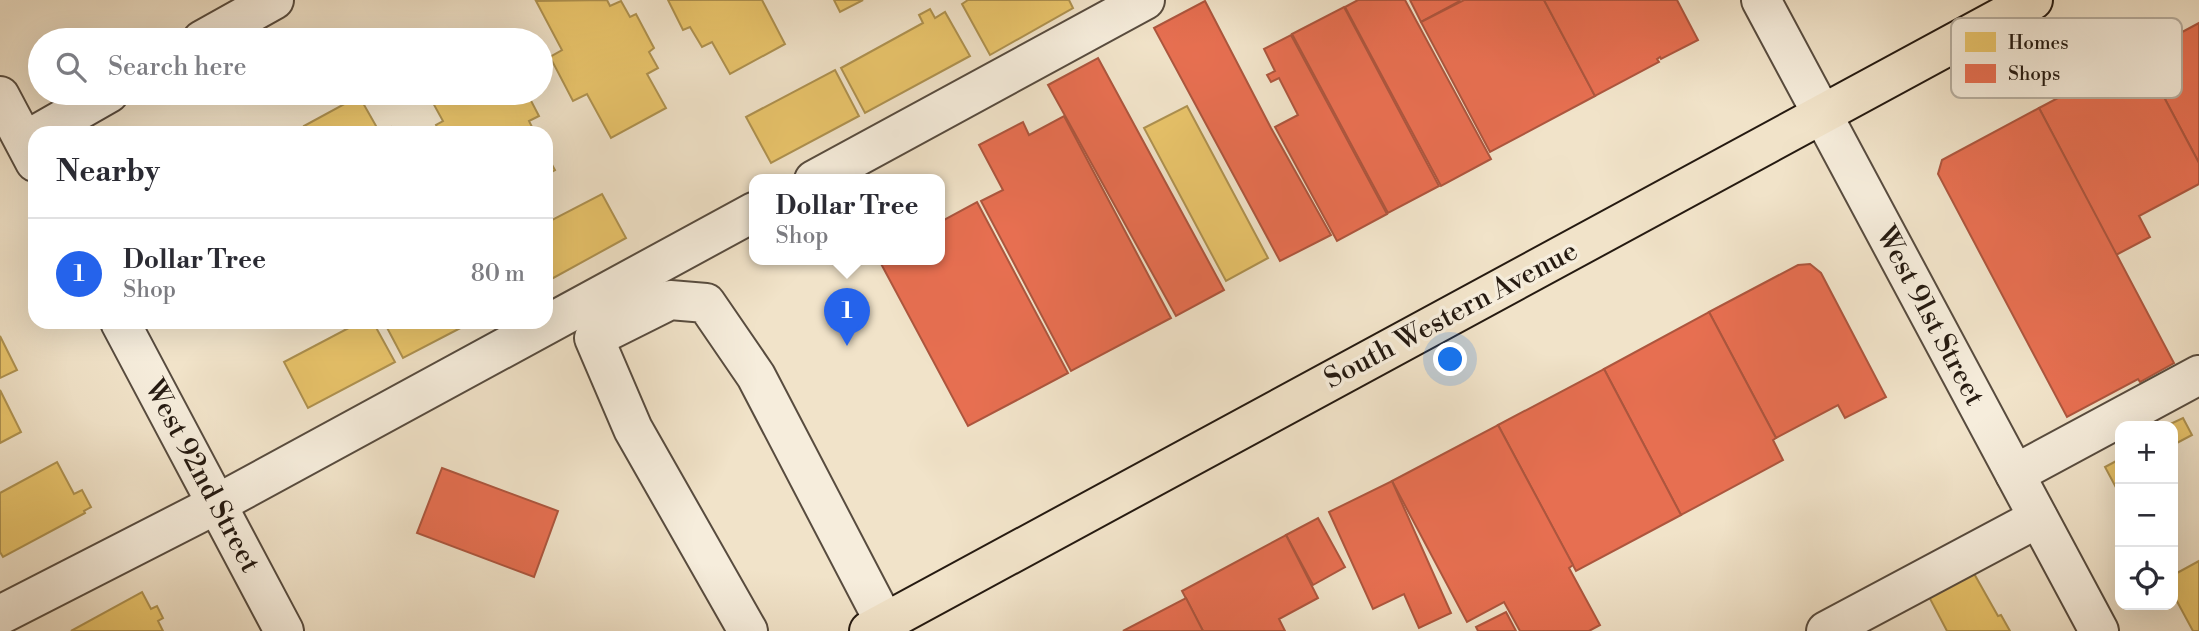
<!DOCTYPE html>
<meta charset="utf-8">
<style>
body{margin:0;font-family:"Libre Bodoni",serif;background:#f2f2f3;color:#2b2b33}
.controls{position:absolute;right:21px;bottom:21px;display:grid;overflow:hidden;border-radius:14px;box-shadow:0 7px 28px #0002}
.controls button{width:63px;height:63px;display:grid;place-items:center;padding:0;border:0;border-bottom:2px solid #e1e1e2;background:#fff;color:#2b2b33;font:35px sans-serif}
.you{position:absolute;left:1451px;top:360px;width:24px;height:24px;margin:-18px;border:5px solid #fff;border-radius:50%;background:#1a73e8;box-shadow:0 0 0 10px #1a73e833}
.badge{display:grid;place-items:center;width:46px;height:46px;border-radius:50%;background:#2563eb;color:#fff;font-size:23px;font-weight:700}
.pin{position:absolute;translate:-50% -58px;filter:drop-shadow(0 2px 4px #0008)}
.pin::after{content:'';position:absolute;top:37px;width:24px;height:21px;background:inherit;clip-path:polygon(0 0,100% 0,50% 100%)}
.popup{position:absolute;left:749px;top:174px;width:196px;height:91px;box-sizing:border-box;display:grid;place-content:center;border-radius:14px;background:#fff;filter:drop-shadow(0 2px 5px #0005);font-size:23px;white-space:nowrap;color:#7c7c81}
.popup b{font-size:26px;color:#2b2b33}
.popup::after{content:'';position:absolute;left:50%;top:100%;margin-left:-14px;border:14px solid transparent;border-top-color:#fff}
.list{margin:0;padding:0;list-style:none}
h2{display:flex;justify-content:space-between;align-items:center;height:91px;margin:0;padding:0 28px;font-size:30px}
h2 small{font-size:23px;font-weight:400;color:#7c7c81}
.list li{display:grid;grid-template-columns:46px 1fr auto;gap:21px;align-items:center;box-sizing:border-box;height:112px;padding:0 28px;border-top:2px solid #e1e1e2}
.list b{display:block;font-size:26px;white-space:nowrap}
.list p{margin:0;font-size:23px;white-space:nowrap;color:#7c7c81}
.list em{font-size:23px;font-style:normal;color:#7c7c81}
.icon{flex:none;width:38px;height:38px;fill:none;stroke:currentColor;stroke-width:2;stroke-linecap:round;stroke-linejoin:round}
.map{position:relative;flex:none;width:2199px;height:631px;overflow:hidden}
.search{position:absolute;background:#fff;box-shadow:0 7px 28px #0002;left:28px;top:28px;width:525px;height:77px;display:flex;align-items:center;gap:18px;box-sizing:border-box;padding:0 24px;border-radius:38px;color:#7c7c81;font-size:26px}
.panel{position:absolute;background:#fff;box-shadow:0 7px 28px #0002;left:28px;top:126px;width:525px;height:203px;border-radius:21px}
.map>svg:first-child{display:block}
.homes{fill:#e9c46a;stroke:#ae914f;stroke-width:2}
.shops{fill:#e76f51;stroke:#ad563e;stroke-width:2}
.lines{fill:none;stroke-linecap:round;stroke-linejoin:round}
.minor-casing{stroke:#584c3f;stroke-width:42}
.major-casing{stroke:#251a11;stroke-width:42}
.minor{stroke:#f6eddc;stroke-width:38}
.major{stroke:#f1e3c9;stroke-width:38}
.labels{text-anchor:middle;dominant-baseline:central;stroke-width:7;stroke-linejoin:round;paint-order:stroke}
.street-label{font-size:28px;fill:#251a11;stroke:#f6eddc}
.key{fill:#f6eddc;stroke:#b7ae9f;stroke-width:2}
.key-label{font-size:19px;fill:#251a11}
</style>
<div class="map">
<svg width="2199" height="631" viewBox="0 0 2199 631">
<rect width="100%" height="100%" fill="#f1e3c9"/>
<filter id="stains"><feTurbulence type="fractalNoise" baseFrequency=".00286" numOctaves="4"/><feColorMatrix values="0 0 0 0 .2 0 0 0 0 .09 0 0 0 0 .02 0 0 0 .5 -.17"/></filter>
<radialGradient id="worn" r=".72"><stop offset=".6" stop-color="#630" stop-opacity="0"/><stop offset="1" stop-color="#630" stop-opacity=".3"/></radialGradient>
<g class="homes">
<polygon points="607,0 610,6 621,1 630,17 636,14 654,48 649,52 658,68 647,74 666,108 611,138 587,94 573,101 550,57 562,50 536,1"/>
<polygon points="668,0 762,0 785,44 730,74 712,42 702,47 690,27 683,30"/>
<polygon points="834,0 863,0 840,12"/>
<polygon points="968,0 1069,0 1073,8 990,55 962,4"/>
<polygon points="930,9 935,18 945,12 970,56 865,113 841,68 923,23 919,15"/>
<polygon points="479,30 485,40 460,40"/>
<polygon points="835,70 859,116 771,163 746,117"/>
<polygon points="442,93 527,93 539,116 529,121 535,133 440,133 436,125 443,121 433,103 444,97"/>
<polygon points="359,96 380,133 391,127 394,133 308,133 304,126"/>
<polygon points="1187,106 1268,258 1226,281 1144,128"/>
<polygon points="546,154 555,170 546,175"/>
<polygon points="602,194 626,238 546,282 546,223"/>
<polygon points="360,322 373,322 395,362 308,408 284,362"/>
<polygon points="384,322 472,322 403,358"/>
<polygon points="0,336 17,370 0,378"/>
<polygon points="0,390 21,432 0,443"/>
<polygon points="2183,418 2192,435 2173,445 2173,426 2166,426"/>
<polygon points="2120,459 2120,495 2105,467"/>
<polygon points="57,462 74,494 82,490 91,507 84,511 85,513 3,557 0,552 0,493"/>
<polygon points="2199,561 2199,631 2193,631 2173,594 2173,564 2177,573"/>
<polygon points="1972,570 1998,616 2001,615 2010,631 1947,631 1927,593"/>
<polygon points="142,592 151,609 157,606 163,618 158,621 163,631 71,631"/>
</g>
<g class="shops">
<polygon points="1358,0 1405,0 1491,159 1441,186 1345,7"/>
<polygon points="1410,0 1459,0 1460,1 1421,22"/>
<polygon points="1464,0 1544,0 1595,96 1490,152 1421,22"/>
<polygon points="1544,0 1677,0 1698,40 1661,59 1660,57 1657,59 1659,62 1595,96"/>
<polygon points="1205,1 1271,128 1331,235 1280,261 1154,28"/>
<polygon points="1344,7 1439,186 1388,213 1292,34"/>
<polygon points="2199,23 2199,163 2141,54"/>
<polygon points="1291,35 1387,214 1337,241 1275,127 1298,115 1279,78 1271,82 1267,75 1275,71 1264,49"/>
<polygon points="2141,54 2199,163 2199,184 2139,216 2150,237 2116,255 2039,108"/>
<polygon points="1098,58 1224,290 1176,316 1048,85"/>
<polygon points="2039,108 2174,363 2140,382 2138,379 2067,417 1938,174 1942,160"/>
<polygon points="1064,116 1171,318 1071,371 981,201 1003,190 979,145 1023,122 1029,135"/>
<polygon points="977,202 1068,373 968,426 879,260 940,260 940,222"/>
<polygon points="1810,264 1821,273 1886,397 1845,418 1838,405 1776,438 1709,312 1798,265"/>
<polygon points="1709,312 1776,438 1773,440 1783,460 1681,515 1604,369"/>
<polygon points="1604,369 1681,515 1576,571 1498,425"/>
<polygon points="1498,425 1573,565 1569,568 1600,625 1589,631 1520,631 1504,602 1467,622 1392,481"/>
<polygon points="442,468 558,511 534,577 417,533"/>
<polygon points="1392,481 1451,613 1419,628 1404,594 1373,609 1329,512"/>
<polygon points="1318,518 1345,567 1313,585 1286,535"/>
<polygon points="1286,535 1318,598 1279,619 1285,631 1203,631 1182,591"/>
<polygon points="1186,598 1203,631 1123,631"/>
<polygon points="1506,612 1516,631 1478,631 1476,627"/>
</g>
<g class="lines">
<defs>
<g id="minor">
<polyline points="1761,0 2099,631"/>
<polyline points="202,40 274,0"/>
<polyline points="0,96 35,162"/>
<polyline points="39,133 109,93"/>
<polyline points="814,180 1145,0"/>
<polyline points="120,322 284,631"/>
<polyline points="2015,474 2199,375"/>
<polyline points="0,615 217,504 754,212"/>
<polyline points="748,631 633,429 594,338 670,300 706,303 756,376 885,623"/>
<polyline points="1826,631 2038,518"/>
</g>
<polyline id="major" points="869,631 2033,0"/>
</defs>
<use href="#minor" class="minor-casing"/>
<use href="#major" class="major-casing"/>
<use href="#minor" class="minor"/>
<use href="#major" class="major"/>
</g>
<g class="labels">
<g class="street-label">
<text transform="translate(1451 315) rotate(-28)">South Western Avenue</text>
<text transform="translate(1930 316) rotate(62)">West 91st Street</text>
<text transform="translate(202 476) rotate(62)">West 92nd Street</text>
</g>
</g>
<rect x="1951" y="18" width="231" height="80" rx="10" class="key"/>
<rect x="1965" y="32" width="31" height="20" fill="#e9c46a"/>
<rect x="1965" y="64" width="31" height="19" fill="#e76f51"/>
<g class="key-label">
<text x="2008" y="49">Homes</text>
<text x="2008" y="80">Shops</text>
</g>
<rect width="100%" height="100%" filter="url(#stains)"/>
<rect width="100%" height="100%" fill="url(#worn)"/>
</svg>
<div class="controls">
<button>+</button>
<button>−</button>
<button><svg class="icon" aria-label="locate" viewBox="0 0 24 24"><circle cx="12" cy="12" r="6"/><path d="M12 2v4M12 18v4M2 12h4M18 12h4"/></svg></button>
</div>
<div class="you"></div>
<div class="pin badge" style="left:847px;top:346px">1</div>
<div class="popup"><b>Dollar Tree</b>Shop</div>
<div class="search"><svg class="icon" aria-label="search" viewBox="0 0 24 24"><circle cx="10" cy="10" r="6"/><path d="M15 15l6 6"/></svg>Search here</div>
<section class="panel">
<h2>Nearby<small></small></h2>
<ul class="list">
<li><span class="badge">1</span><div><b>Dollar Tree</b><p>Shop</p></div><em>80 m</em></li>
</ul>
</section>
</div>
